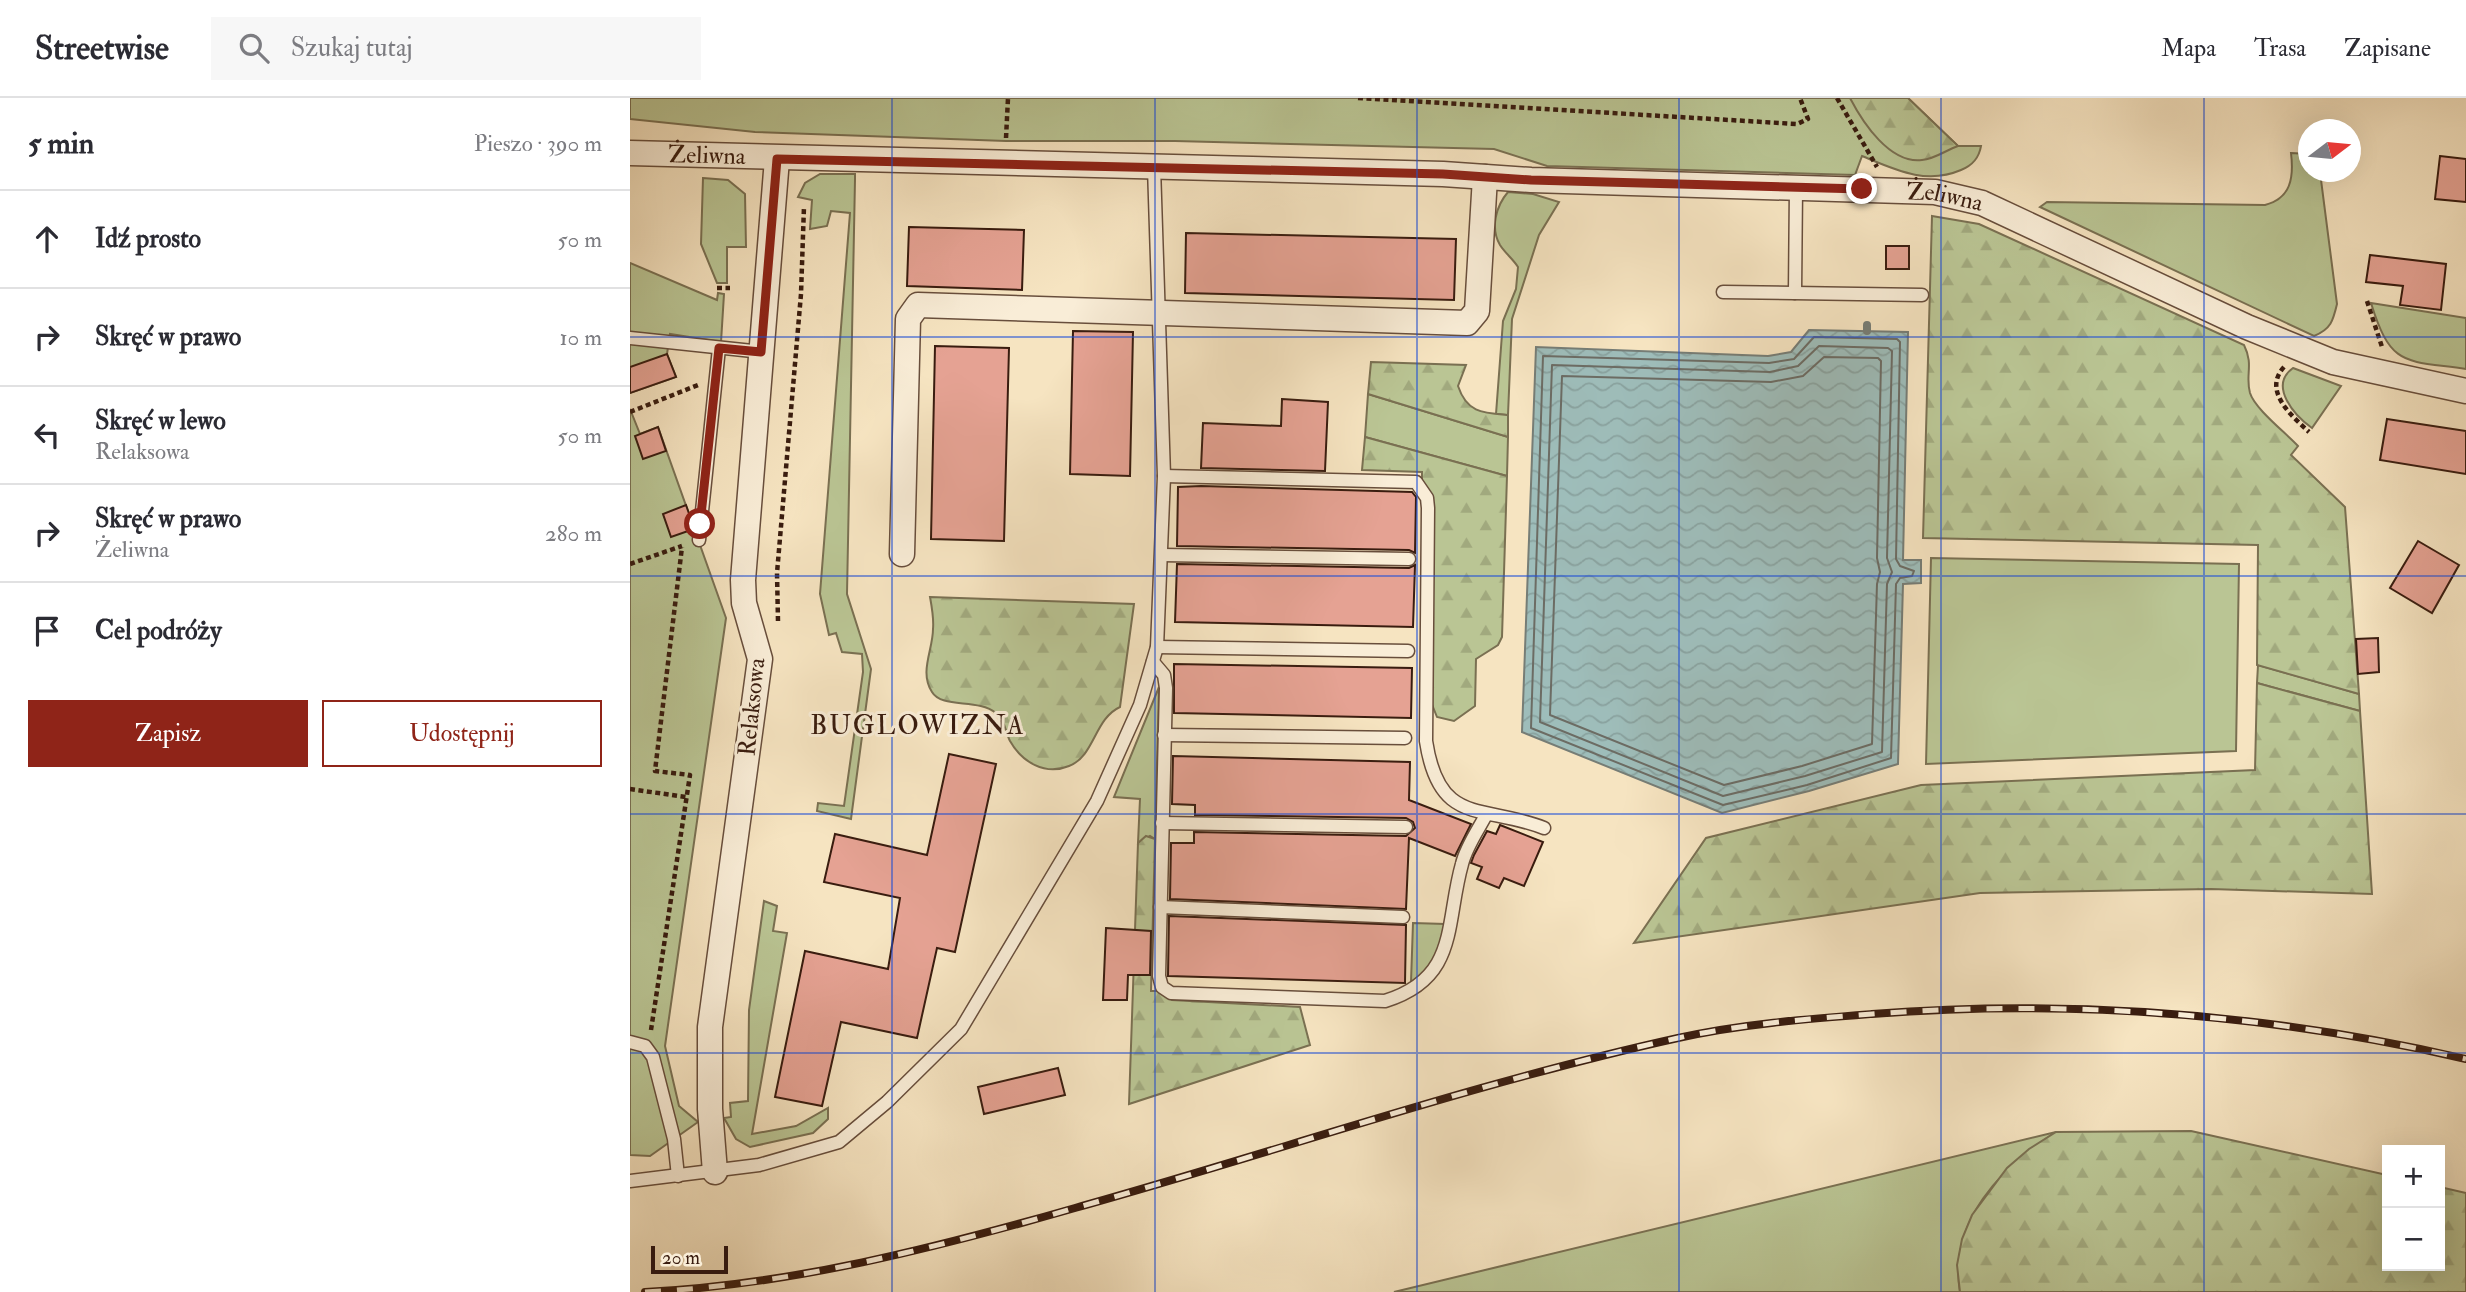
<!DOCTYPE html>
<html lang="pl">
<meta charset="utf-8">
<style>
body{margin:0;font-family:"IM FELL Double Pica",serif;background:#f7f7f7;color:#2b2b33}
.controls{position:absolute;right:21px;bottom:21px;display:grid;overflow:hidden;border-radius:0px;box-shadow:0 7px 28px #0002}
.controls button{width:63px;height:63px;display:grid;place-items:center;padding:0;border:0;border-bottom:2px solid #e1e1e2;background:#fff;color:#2b2b33;font:35px sans-serif}
.compass{position:absolute;left:1668px;top:21px;width:63px;height:63px;border-radius:50%;background:#fff;box-shadow:0 7px 28px #0002;rotate:74deg}
.scale{position:absolute;left:21px;bottom:18px;width:77px;box-sizing:border-box;padding-left:7px;border:4px solid #391c0f;border-top:0;font-size:19px;line-height:24px;white-space:nowrap;color:#391c0f;-webkit-text-stroke:5px #f9edd7;paint-order:stroke}
.stop{position:absolute;width:21px;height:21px;margin:-16px;border:5px solid #8f2418;border-radius:50%;background:#fff}
.stop.end{background:#8f2418;border-color:#fff;box-shadow:0 2px 7px #0008}
.list{margin:0;padding:0;list-style:none}
h2{display:flex;justify-content:space-between;align-items:center;height:91px;margin:0;padding:0 28px;font-size:30px}
h2 small{font-size:23px;font-weight:400;color:#7c7c81}
.list li{display:grid;grid-template-columns:46px 1fr auto;gap:21px;align-items:center;box-sizing:border-box;height:98px;padding:0 28px;border-top:2px solid #e1e1e2}
.list b{display:block;font-size:26px;white-space:nowrap}
.list p{margin:0;font-size:23px;white-space:nowrap;color:#7c7c81}
.list em{font-size:23px;font-style:normal;color:#7c7c81}
.actions{display:flex;gap:14px;padding:21px 28px}
.actions a{flex:1;padding:16px 0;border:2px solid #8f2418;border-radius:0px;text-align:center;font-size:24px;color:#8f2418}
.actions .main{background:#8f2418;color:#fff}
.icon{flex:none;width:38px;height:38px;fill:none;stroke:currentColor;stroke-width:2;stroke-linecap:round;stroke-linejoin:round}
.map{position:relative;flex:none;width:1836px;height:1194px;overflow:hidden}
header{display:flex;align-items:center;gap:42px;box-sizing:border-box;height:98px;padding:0 35px;background:#fff;border-bottom:2px solid #e1e1e2}
header strong{font-size:33px}
nav{display:flex;gap:38px;margin-inline-start:auto;font-size:24px}
.search{width:490px;height:63px;background:#f7f7f7;display:flex;align-items:center;gap:18px;box-sizing:border-box;padding:0 24px;border-radius:0px;color:#7c7c81;font-size:26px}
main{display:flex}
aside{flex:1;background:#fff}
.map>svg:first-child{display:block}
.green{fill:#bac594;stroke:#7a7052;stroke-width:2}
.forest{fill:url(#forest-firs);stroke:#7a7052;stroke-width:2}
.water{fill:url(#water-waves);stroke:#767d76;stroke-width:2}
.lines{fill:none;stroke-linecap:round;stroke-linejoin:round}
.shore{stroke:#6c6c64;stroke-width:2}
.stream{stroke:#767d76;stroke-width:8}
.building{fill:#e5a293;stroke:#391c0f;stroke-width:2}
.lane-casing{stroke:#684e3c;stroke-width:15}
.street-casing{stroke:#684e3c;stroke-width:27}
.path{stroke:#391c0f;stroke-width:4.5;stroke-dasharray:5 3.5;stroke-linecap:butt}
.lane{stroke:#f9edd7;stroke-width:12}
.street{stroke:#f9edd7;stroke-width:24}
.rail-casing{stroke:#391c0f;stroke-width:8}
.rail{stroke:#f9edd7;stroke-width:5;stroke-dasharray:16;stroke-linecap:butt}
.route{stroke:#8f2418;stroke-width:9}
.grid{fill:none;stroke:#1d4ed8;stroke-width:2;stroke-opacity:0.55}
.labels{text-anchor:middle;dominant-baseline:central;stroke-width:6;stroke-linejoin:round;paint-order:stroke}
.street-label{font-size:24px;fill:#391c0f;stroke:#f9edd7}
.neighbourhood-label{font-size:26px;letter-spacing:2px;fill:#391c0f;stroke:#f9edd7}
</style>
<header>
<strong>Streetwise</strong>
<div class="search"><svg class="icon" aria-label="search" viewBox="0 0 24 24"><circle cx="10" cy="10" r="6"/><path d="M15 15l6 6"/></svg>Szukaj tutaj</div>
<nav><a>Mapa</a><a>Trasa</a><a>Zapisane</a></nav>
</header>
<main>
<aside>
<h2>5 min<small>Pieszo · 390 m</small></h2>
<ul class="list">
<li><svg class="icon" aria-label="ahead" viewBox="0 0 24 24"><path d="M12 20V5M6 11l6-6 6 6"/></svg><div><b>Idź prosto</b></div><em>50 m</em></li>
<li><svg class="icon" aria-label="right" viewBox="0 0 24 24"><path d="M7 20v-9h11M14 6l5 5-5 5"/></svg><div><b>Skręć w prawo</b></div><em>10 m</em></li>
<li><svg class="icon" aria-label="left" viewBox="0 0 24 24"><path d="M17 20v-9H6M10 6l-5 5 5 5"/></svg><div><b>Skręć w lewo</b><p>Relaksowa</p></div><em>50 m</em></li>
<li><svg class="icon" aria-label="right" viewBox="0 0 24 24"><path d="M7 20v-9h11M14 6l5 5-5 5"/></svg><div><b>Skręć w prawo</b><p>Żeliwna</p></div><em>280 m</em></li>
<li><svg class="icon" aria-label="arrive" viewBox="0 0 24 24"><path d="M6 21V4h12l-3 4 3 4H6"/></svg><div><b>Cel podróży</b></div></li>
</ul>
<div class="actions"><a class="main">Zapisz</a><a>Udostępnij</a></div>
</aside>
<div class="map">
<svg width="1836" height="1194" viewBox="0 0 1836 1194">
<defs>
<pattern id="forest-firs" width="22" height="20" patternUnits="userSpaceOnUse" patternTransform="scale(1.75)"><rect width="22" height="20" fill="#bac594"/><path d="M5 1l3.5 6h-7zM16 11l3.5 6h-7z" fill="#a1a97e"/></pattern>
<pattern id="water-waves" width="16" height="10" patternUnits="userSpaceOnUse" patternTransform="scale(1.75)"><rect width="16" height="10" fill="#9ebdba"/><path d="M0 5q4-4 8 0t8 0" fill="none" stroke="#89a29f"/></pattern>
</defs>
<rect width="100%" height="100%" fill="#f6e4c1"/>
<filter id="stains"><feTurbulence type="fractalNoise" baseFrequency=".00286" numOctaves="4"/><feColorMatrix values="0 0 0 0 .2 0 0 0 0 .09 0 0 0 0 .02 0 0 0 .5 -.17"/></filter>
<radialGradient id="worn" r=".72"><stop offset=".6" stop-color="#630" stop-opacity="0"/><stop offset="1" stop-color="#630" stop-opacity=".3"/></radialGradient>
<g class="green">
<path d="M0,0H1278L1328,48H1351C1349,60 1343,67 1331,72C1296,87 1266,72 1232,58L1225,77L917,68L864,51L545,43H376L125,34L0,21Z"/>
<path d="M1661,55L1678,56V74H1690L1707,206C1703,223 1701,231 1684,238L1410,109L1417,104L1635,107C1661,100 1664,80 1661,55Z"/>
<polygon points="190,76 225,76 225,81 217,496 241,571 221,721 187,713 188,705 214,708 233,574 232,556 212,554 206,535 199,537 190,496 220,115 201,113 197,128 180,131 182,102 168,99 175,85"/>
<polygon points="73,80 98,82 115,96 116,149 97,149 97,185 87,185 71,146"/>
<path d="M878,94L903,96L929,104L909,137L882,221L878,317L866,316L873,223L886,191L888,169C883,161 875,155 870,147C860,130 866,108 878,94Z"/>
<polygon points="0,165 87,202 88,195 94,196 91,244 40,236 37,256 46,279 0,295"/>
<path d="M1741,205L1836,220V271C1775,262 1761,270 1741,205Z"/>
<path d="M1663,270L1711,288L1682,330C1665,318 1638,288 1663,270Z"/>
<polygon points="738,296 878,339 877,378 735,339"/>
<polygon points="0,311 10,336 28,329 96,520 35,948 49,1008 68,1024 20,1058 0,1057"/>
<polygon points="1301,460 1609,466 1606,653 1296,666"/>
<polygon points="1628,567 1729,596 1730,613 1627,585"/>
<polygon points="529,589 525,741 520,738 508,745 510,701 484,699"/>
<polygon points="134,803 147,808 143,833 157,835 122,1036 166,1028 198,1010 198,1021 183,1035 120,1049 106,1041 94,1020 101,1019 100,1005 118,1003 119,912"/>
<path d="M783,825L815,826C808,851 806,871 781,884Z"/>
<path d="M1426,1034C1371,1069 1318,1124 1330,1194H764Z"/>
</g>
<g class="forest">
<path d="M1220,0H1278L1328,48C1316,52 1305,61 1292,62C1260,66 1233,25 1220,0Z"/>
<path d="M1302,118L1349,126L1614,247C1624,267 1615,277 1620,295C1625,311 1656,335 1668,348L1661,357L1715,409L1729,596L1627,567L1628,447L1293,440Z"/>
<path d="M741,264L836,267L828,288C837,315 853,315 878,317V339L738,296Z"/>
<polygon points="735,339 877,378 872,539 868,547 846,561 845,608 824,623 807,619 801,604 801,398 792,383 792,374 732,372"/>
<path d="M300,499L504,506L490,609C464,621 465,658 439,668C415,678 392,664 380,643C375,633 375,622 366,615C348,600 312,611 302,594C289,574 303,552 303,531C304,520 302,510 300,499Z"/>
<polygon points="1627,585 1730,613 1742,796 1581,791 1350,795 1004,845 1076,740 1291,687 1625,672"/>
<polygon points="516,738 525,741 521,893 530,893 542,902 670,909 680,947 499,1006 508,745"/>
<polygon points="1561,1033 1757,1077 1757,1168 1810,1168 1810,1089 1836,1095 1836,1194 1330,1194 1327,1167 1332,1141 1342,1117 1377,1070 1399,1051 1426,1034"/>
</g>
<polygon class="water" points="1179,232 1278,234 1273,462 1291,462 1291,485 1273,486 1268,666 1179,693 1092,715 892,634 906,249 1138,258 1161,254"/>
<g class="lines">
<g class="shore">
<polygon points="1184,239 1267,241 1270,244 1266,461 1270,468 1284,473 1282,478 1270,480 1266,486 1261,660 1177,687 1093,707 901,630 913,258 1139,265 1164,261"/>
<polygon points="1189,248 1258,250 1262,253 1257,460 1262,474 1257,486 1252,654 1175,678 1093,698 910,624 922,267 1140,274 1168,268"/>
<polygon points="1194,259 1248,260 1251,263 1247,460 1250,474 1247,486 1242,646 1172,668 1094,687 920,617 932,278 1141,284 1173,278"/>
</g>
<polyline class="stream" points="1237,227 1237,233"/>
</g>
<g class="building">
<polygon points="1810,58 1836,61 1836,104 1805,101"/>
<polygon points="279,129 394,132 392,192 277,188"/>
<polygon points="556,135 826,141 824,202 555,195"/>
<rect x="1256" y="148" width="23" height="23"/>
<polygon points="1740,157 1816,166 1811,212 1770,207 1773,188 1736,184"/>
<polygon points="443,233 503,234 500,378 440,376"/>
<polygon points="305,248 379,250 374,443 301,441"/>
<polygon points="37,256 46,279 0,295 0,269"/>
<polygon points="652,301 698,304 695,373 571,370 573,325 651,328"/>
<polygon points="1757,321 1836,333 1836,376 1750,362"/>
<polygon points="28,329 36,353 13,361 5,338"/>
<polygon points="571,388 782,394 786,399 785,455 779,452 547,448 548,389"/>
<polygon points="56,407 62,424 61,432 41,439 33,416"/>
<polygon points="1788,443 1829,467 1802,515 1760,490"/>
<polygon points="547,466 779,470 785,467 783,529 545,524"/>
<polygon points="1748,540 1749,574 1728,576 1726,541"/>
<polygon points="544,566 782,570 781,620 544,615"/>
<polygon points="319,656 366,666 325,854 307,850 287,940 211,924 192,1008 145,999 175,853 258,871 270,800 194,784 205,736 297,757"/>
<polygon points="543,658 780,664 779,702 841,726 825,758 779,740 776,811 540,801 541,745 564,745 564,734 776,738 785,730 783,724 776,720 565,717 565,707 542,706"/>
<polygon points="870,727 913,744 894,788 874,780 869,790 847,781 852,769 841,765 844,757 857,733 866,736"/>
<polygon points="539,818 776,827 775,885 538,878"/>
<polygon points="476,830 521,833 520,877 498,877 497,902 473,902"/>
<polygon points="428,970 435,997 354,1016 348,989"/>
</g>
<g class="lines">
<defs>
<g id="lane">
<polyline points="1093,194 1292,197"/>
<polyline points="1165,195 1166,89"/>
<polyline points="0,240 132,254"/>
<path d="M534,378L786,384L797,400L798,410L796,643C809,729 853,706 914,730"/>
<polyline points="69,442 89,250"/>
<polyline points="532,457 779,461"/>
<polyline points="527,549 778,553"/>
<path d="M523,564L534,577L536,590L529,878L532,889L541,895L755,903C829,880 815,826 832,766C836,749 848,732 856,717"/>
<polyline points="534,637 775,640"/>
<polyline points="532,725 776,729"/>
<polyline points="530,809 773,819"/>
<polyline points="0,944 15,948 23,959 44,1041 48,1078"/>
<polyline points="0,1083 129,1067 209,1044 257,1004 331,931 467,703 510,607 527,549 534,378 524,69"/>
</g>
<g id="street">
<path id="s1" d="M0,55L813,76L901,82L1305,94L1352,105L1617,229L1703,264L1836,293"/>
<polyline points="272,456 278,221 288,207 837,225 847,213 855,79"/>
<polyline points="85,1074 80,1011 80,929 130,561 114,505 113,482 147,61"/>
</g>
</defs>
<use href="#lane" class="lane-casing"/>
<use href="#street" class="street-casing"/>
<g class="path">
<polyline points="728,0 1167,26 1178,21 1170,0"/>
<polyline points="1207,0 1247,69"/>
<polyline points="376,40 378,0"/>
<polyline points="87,190 100,190"/>
<polyline points="1737,203 1752,249"/>
<path d="M1654,269C1632,293 1662,318 1679,334"/>
<polyline points="0,314 68,287"/>
<polyline points="0,466 52,448"/>
<polyline points="148,523 147,475 171,196 174,108"/>
<polyline points="0,691 56,699"/>
<polyline points="21,932 60,677 25,673 52,449"/>
</g>
<use href="#lane" class="lane"/>
<use href="#street" class="street"/>
<defs>
<path id="rail" d="M15,1194C161,1187 305,1150 445,1110C646,1054 844,985 1048,940C1111,926 1177,921 1242,916C1441,901 1641,916 1836,961"/>
</defs>
<use href="#rail" class="rail-casing"/>
<use href="#rail" class="rail"/>
</g>
<g class="lines">
<polyline class="route" points="70,426 89,250 131,254 147,61 813,76 901,82 1232,91"/>
</g>
<path class="grid" d="M262,0V1194M525,0V1194M787,0V1194M1049,0V1194M1311,0V1194M1574,0V1194M0,239H1836M0,478H1836M0,716H1836M0,955H1836"/>
<g class="labels">
<g class="street-label">
<text stroke="none"><textPath href="#s1" startOffset="77">Żeliwna</textPath></text>
<text stroke="none"><textPath href="#s1" startOffset="1316">Żeliwna</textPath></text>
<text transform="translate(122 609) rotate(-84)">Relaksowa</text>
</g>
<g class="neighbourhood-label">
<text x="288" y="628">BUGLOWIZNA</text>
</g>
</g>
<rect width="100%" height="100%" filter="url(#stains)"/>
<rect width="100%" height="100%" fill="url(#worn)"/>
</svg>
<div class="controls">
<button>+</button>
<button>−</button>
</div>
<svg class="compass" viewBox="-18 -18 36 36"><path d="M0-13l5 13h-10z" fill="#e53935"/><path d="M0 13l5-13h-10z" fill="#7c7c81"/></svg>
<div class="scale">20 m</div>
<div class="stop" style="left:70px;top:426px"></div>
<div class="stop end" style="left:1232px;top:91px"></div>
</div>
</main>
